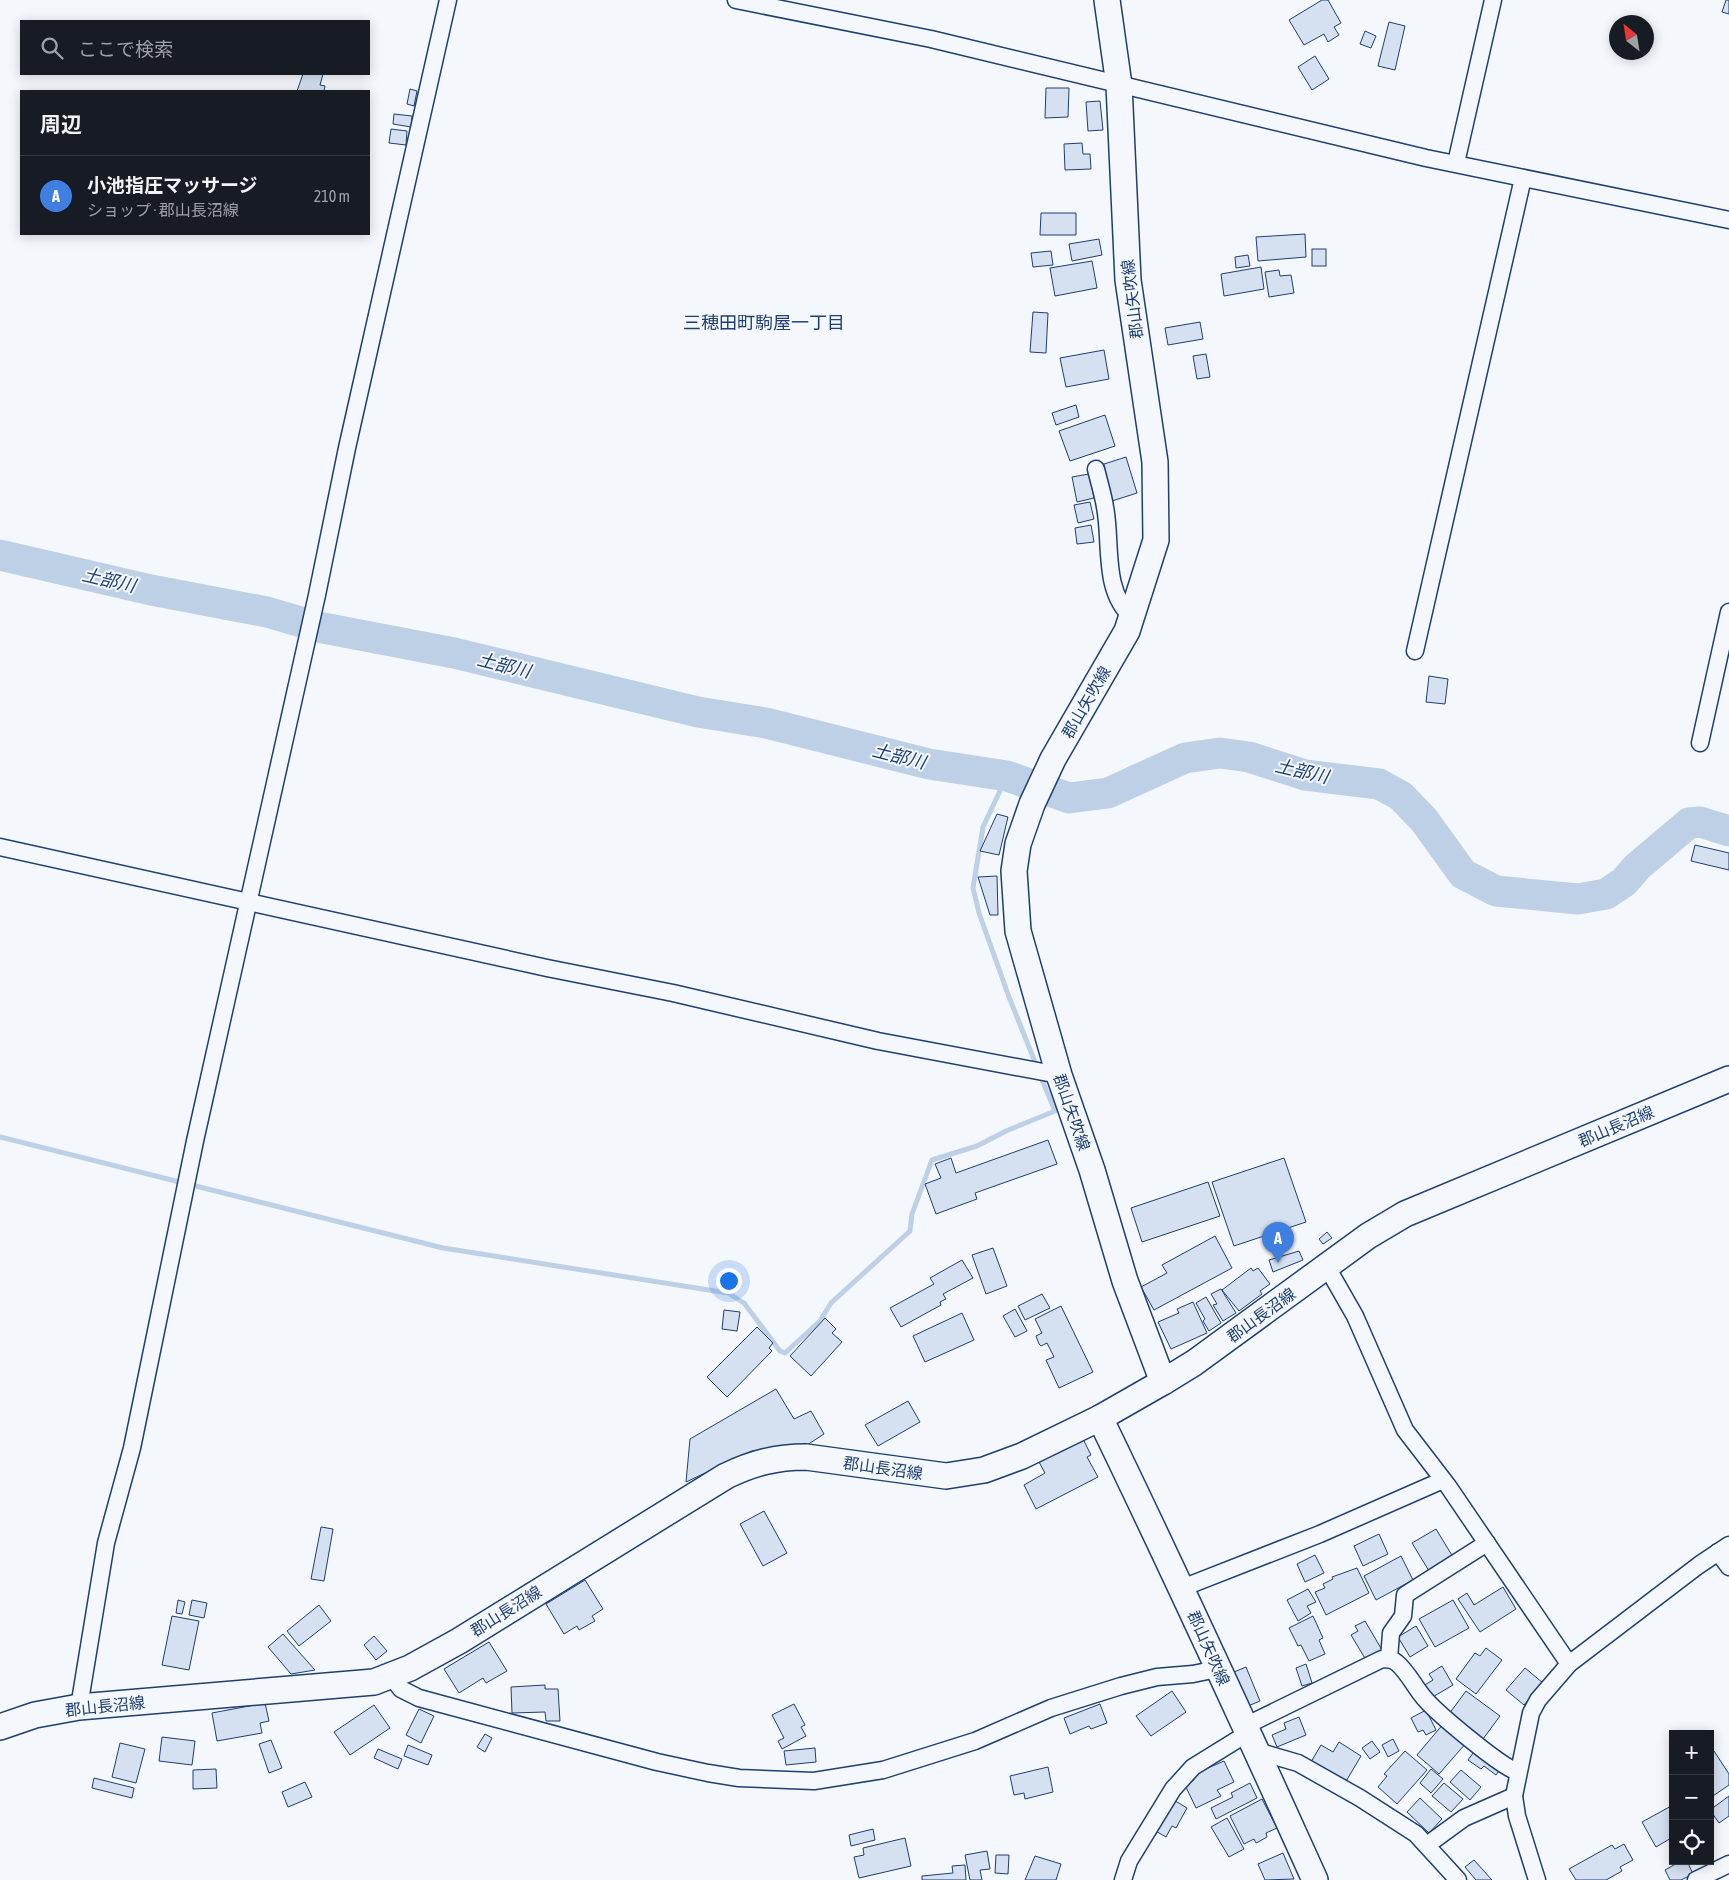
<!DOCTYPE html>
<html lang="ja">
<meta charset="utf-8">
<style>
body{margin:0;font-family:"Asap Condensed","Noto Sans JP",sans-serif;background:#20242c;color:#f1f3f6}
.controls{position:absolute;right:15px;bottom:15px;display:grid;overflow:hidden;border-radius:0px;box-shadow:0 2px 12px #0003}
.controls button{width:45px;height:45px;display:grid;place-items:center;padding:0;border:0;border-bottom:1px solid #363941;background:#171b24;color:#f1f3f6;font:25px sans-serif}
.compass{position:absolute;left:1609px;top:15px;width:45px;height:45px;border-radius:50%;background:#171b24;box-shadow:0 2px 12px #0003;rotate:330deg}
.you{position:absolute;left:728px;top:1280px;width:18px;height:18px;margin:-12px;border:4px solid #fff;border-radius:50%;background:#1a73e8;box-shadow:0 0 0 8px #1a73e833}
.badge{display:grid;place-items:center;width:32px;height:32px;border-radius:50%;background:#1a73e8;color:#fff;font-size:16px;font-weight:700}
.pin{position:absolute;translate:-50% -41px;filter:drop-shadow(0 1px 2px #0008)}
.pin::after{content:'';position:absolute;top:26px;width:18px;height:15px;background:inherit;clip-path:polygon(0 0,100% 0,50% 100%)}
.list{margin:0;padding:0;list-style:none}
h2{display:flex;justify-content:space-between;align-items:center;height:65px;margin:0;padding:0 20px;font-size:21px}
h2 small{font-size:16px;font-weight:400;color:#9ea1a6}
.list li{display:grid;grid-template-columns:32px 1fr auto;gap:15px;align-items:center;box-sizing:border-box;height:80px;padding:0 20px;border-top:1px solid #363941}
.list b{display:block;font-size:19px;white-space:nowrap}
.list p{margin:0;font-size:16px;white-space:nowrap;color:#9ea1a6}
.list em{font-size:16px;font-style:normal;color:#9ea1a6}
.icon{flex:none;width:28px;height:28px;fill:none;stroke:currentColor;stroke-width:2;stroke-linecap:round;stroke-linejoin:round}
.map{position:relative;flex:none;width:1729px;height:1880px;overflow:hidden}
.search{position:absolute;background:#171b24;box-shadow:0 2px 12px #0003;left:20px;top:20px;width:350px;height:55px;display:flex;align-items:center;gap:12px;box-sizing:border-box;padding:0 18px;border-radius:0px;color:#9ea1a6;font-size:19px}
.panel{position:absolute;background:#171b24;box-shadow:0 2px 12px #0003;left:20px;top:90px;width:350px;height:145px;border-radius:0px}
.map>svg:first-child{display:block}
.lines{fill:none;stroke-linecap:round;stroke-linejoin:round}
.stream{stroke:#bed0e5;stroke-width:5}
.river{stroke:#bed0e5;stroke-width:31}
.building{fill:#d5e0f0;stroke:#1d3f73}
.minor-casing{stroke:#1d3f73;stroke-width:19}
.primary-casing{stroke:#1d3f73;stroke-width:28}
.minor{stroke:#f4f7fb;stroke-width:16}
.primary{stroke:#f4f7fb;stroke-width:25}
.labels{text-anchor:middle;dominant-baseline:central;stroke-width:4;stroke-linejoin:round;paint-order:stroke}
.street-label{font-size:16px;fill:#1d3f73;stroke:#f4f7fb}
.neighbourhood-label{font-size:18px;fill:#1d3f73;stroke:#f4f7fb}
.water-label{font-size:18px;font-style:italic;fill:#1d3f73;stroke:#f4f7fb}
</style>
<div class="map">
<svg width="1729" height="1880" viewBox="0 0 1729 1880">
<rect width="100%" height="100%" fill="#f4f7fb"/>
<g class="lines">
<g class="stream">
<polyline points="1007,776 983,827 973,888 979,913 1009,997 1037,1067"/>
<polyline points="0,1137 443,1248 728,1293 744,1303 780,1351 785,1353 820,1321 831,1303 910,1231 912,1214 932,1160 977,1146 1006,1131 1055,1111 1040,1075"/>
</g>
<polyline class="river" points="0,555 151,590 267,612 318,627 454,653 698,712 766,723 929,764 1007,776 1069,798 1108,793 1185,758 1220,753 1249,757 1305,775 1379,784 1401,796 1424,820 1463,874 1496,891 1578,899 1606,894 1624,882 1637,867 1689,823 1700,822 1729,831"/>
</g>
<g class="building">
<polygon points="1322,0 1328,0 1341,23 1334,27 1339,35 1328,42 1324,34 1304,45 1289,20"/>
<polygon points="1726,0 1729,0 1729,14 1722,12"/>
<polygon points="1389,22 1405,26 1395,70 1378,66"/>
<polygon points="1365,31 1376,36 1371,48 1360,44"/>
<polygon points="1315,56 1329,79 1312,90 1298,67"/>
<polygon points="303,74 323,74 320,85 325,86 324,91 297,91"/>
<polygon points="1046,88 1069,88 1068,117 1045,118"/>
<polygon points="410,89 417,91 414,106 407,104"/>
<polygon points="1100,101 1103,130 1088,131 1086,102"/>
<polygon points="394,114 412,116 411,127 393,124"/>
<polygon points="391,129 407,131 406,145 389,143"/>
<polygon points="1082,143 1083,154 1090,154 1091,169 1065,170 1064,144"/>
<polygon points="1041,213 1076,213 1076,235 1040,235"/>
<polygon points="1305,234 1306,257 1258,261 1256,237"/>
<polygon points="1099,239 1102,255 1072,261 1069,244"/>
<rect x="1312" y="249" width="14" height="17"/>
<polygon points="1051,251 1053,265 1033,267 1031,253"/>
<polygon points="1248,255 1250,266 1236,268 1235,257"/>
<polygon points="1092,261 1097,288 1055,296 1050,268"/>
<polygon points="1261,267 1264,289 1224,296 1221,274"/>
<polygon points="1279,270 1280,276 1291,275 1294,293 1269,297 1265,272"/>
<polygon points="1033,312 1048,313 1046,353 1030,352"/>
<polygon points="1200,322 1203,339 1168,345 1165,328"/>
<polygon points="1104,350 1109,379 1066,387 1060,358"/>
<polygon points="1206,354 1210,377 1197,379 1193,356"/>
<polygon points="1076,405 1079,417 1056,425 1052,413"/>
<polygon points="1105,415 1115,446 1070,461 1059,431"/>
<polygon points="1126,457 1137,493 1112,501 1101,465"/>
<polygon points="1089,474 1094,498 1077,502 1072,477"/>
<polygon points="1090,502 1094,519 1078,523 1074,505"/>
<polygon points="1091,525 1094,542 1077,544 1075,528"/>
<polygon points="1429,676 1448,679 1445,704 1426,702"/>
<polygon points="997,814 1008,817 999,855 980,851"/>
<polygon points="1695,845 1729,853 1729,870 1691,861"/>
<polygon points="997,876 998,915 990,915 978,877"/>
<polygon points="1048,1140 1057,1164 975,1193 977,1199 936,1214 925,1184 941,1178 935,1164 951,1158 956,1173"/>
<polygon points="1284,1158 1306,1222 1234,1246 1212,1182"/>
<polygon points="1208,1182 1220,1216 1142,1242 1131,1208"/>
<polygon points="1327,1232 1332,1238 1323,1244 1319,1239"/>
<polygon points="1215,1236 1232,1268 1154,1310 1141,1287 1167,1273 1162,1265"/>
<polygon points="993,1248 1007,1286 986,1294 972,1255"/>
<polygon points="1299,1251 1303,1260 1273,1272 1269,1260"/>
<polygon points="962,1260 973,1278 943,1294 946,1299 940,1302 941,1305 901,1327 890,1308 934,1284 930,1278"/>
<polygon points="1251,1268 1253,1271 1258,1268 1270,1284 1260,1291 1262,1294 1239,1311 1222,1290"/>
<polygon points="1221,1289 1236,1313 1223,1321 1213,1305 1217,1304 1211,1294"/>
<polygon points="1042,1294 1050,1308 1025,1320 1018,1306"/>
<polygon points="1206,1297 1221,1323 1209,1331 1203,1321 1205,1319 1196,1303"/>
<polygon points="1193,1302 1207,1333 1171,1349 1158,1322 1179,1313 1177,1309"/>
<polygon points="1061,1306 1093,1372 1059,1388 1046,1360 1054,1357 1047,1343 1041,1346 1039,1344 1036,1336 1042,1333 1035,1319"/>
<polygon points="1015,1309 1027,1331 1015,1337 1003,1316"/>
<polygon points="724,1310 740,1312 737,1331 722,1329"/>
<polygon points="962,1313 974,1340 925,1362 913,1336"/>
<polygon points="825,1318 836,1329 832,1333 842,1342 811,1376 790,1356"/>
<polygon points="757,1327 773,1343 769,1348 772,1351 727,1397 707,1377"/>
<polygon points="776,1389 794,1419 811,1411 824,1434 804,1447 752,1451 686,1482 690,1439"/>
<polygon points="908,1401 920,1422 878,1446 865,1425"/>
<polygon points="1083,1439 1091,1455 1087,1457 1098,1477 1036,1509 1024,1485 1045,1473 1039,1462"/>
<polygon points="764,1511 787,1553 763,1566 740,1524"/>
<polygon points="321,1527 333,1529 324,1581 311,1579"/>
<polygon points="1436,1529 1453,1557 1429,1571 1412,1543"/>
<polygon points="1379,1534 1388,1554 1363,1566 1354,1546"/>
<polygon points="1315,1555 1324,1573 1305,1582 1297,1564"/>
<polygon points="1401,1556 1413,1580 1376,1600 1364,1576"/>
<polygon points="1357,1568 1369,1593 1326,1615 1315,1592 1325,1588 1323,1584 1333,1579 1332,1577"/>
<polygon points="585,1580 603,1609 592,1616 595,1621 579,1630 577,1626 564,1634 546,1604"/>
<polygon points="1503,1587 1516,1609 1480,1632 1458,1599 1467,1593 1474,1605"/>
<polygon points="1308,1589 1316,1602 1307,1606 1311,1613 1298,1621 1287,1600"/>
<polygon points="178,1600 185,1602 182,1614 176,1613"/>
<polygon points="192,1600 207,1603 204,1618 189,1615"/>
<polygon points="1453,1600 1469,1628 1435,1647 1419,1619"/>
<polygon points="319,1605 331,1621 299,1646 287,1631"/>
<polygon points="172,1616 199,1621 189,1670 162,1665"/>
<polygon points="1313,1616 1323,1638 1319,1640 1325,1654 1309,1661 1301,1645 1298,1646 1289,1628"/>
<polygon points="1365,1621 1382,1650 1366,1660 1351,1635 1358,1631 1355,1626"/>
<polygon points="1416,1626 1428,1646 1410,1657 1398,1637"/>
<polygon points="283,1634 315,1670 291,1674 268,1647"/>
<polygon points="374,1636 387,1651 376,1660 364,1645"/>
<polygon points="489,1642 507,1671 486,1683 483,1678 459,1693 444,1669"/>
<polygon points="1486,1648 1502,1660 1476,1694 1456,1679 1475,1653 1480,1656"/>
<polygon points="1306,1664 1312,1683 1302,1686 1296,1668"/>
<polygon points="1442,1666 1453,1685 1431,1698 1423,1686 1433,1680 1429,1674"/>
<polygon points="1246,1667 1260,1701 1248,1706 1234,1672"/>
<polygon points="1525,1668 1543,1683 1524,1705 1506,1690"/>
<polygon points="545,1685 545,1689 558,1689 560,1721 546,1721 545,1712 512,1713 511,1687"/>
<polygon points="1172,1691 1186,1712 1151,1736 1136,1716"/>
<polygon points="1466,1691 1500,1716 1483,1739 1449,1714"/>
<polygon points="265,1703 269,1721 260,1723 262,1733 217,1741 212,1713"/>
<polygon points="794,1704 805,1725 801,1727 806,1736 782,1749 778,1741 784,1738 772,1715"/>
<polygon points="1100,1704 1107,1723 1091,1729 1089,1726 1070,1734 1064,1718"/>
<polygon points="374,1705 390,1728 350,1755 334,1732"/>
<polygon points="419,1709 434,1716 421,1743 406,1735"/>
<polygon points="1426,1710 1436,1730 1426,1735 1423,1730 1418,1732 1411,1718"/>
<polygon points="1299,1717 1306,1735 1277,1747 1272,1735 1286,1729 1284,1723"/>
<polygon points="1444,1723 1467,1742 1439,1774 1417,1755"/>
<polygon points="485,1734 492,1738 485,1752 477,1747"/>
<polygon points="162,1737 195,1741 192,1765 159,1761"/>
<polygon points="1393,1739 1399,1751 1388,1757 1382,1745"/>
<polygon points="271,1740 282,1768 269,1773 259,1744"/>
<polygon points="1372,1741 1380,1752 1370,1759 1362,1748"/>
<polygon points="1339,1742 1361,1756 1345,1783 1311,1762 1321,1745 1333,1752"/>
<polygon points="120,1743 145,1749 136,1783 112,1777"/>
<polygon points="408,1745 432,1755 428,1765 404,1756"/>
<polygon points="815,1748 816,1762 786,1765 784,1751"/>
<polygon points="378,1749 402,1759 398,1769 374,1758"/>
<polygon points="1476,1749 1501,1768 1496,1775 1484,1766 1481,1769 1468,1760"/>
<polygon points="1405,1751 1427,1770 1397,1804 1378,1787 1387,1776 1384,1774"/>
<polygon points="1714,1751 1729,1774 1729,1785 1710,1798 1710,1754"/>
<polygon points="1224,1761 1234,1782 1217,1790 1221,1796 1196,1808 1185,1785 1194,1780 1192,1775"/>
<polygon points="1048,1767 1053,1792 1025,1799 1024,1793 1014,1795 1010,1776"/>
<polygon points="216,1769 217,1788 193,1789 193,1770"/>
<polygon points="1431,1769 1443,1779 1431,1793 1420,1783"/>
<polygon points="1461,1770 1481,1787 1470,1800 1450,1782"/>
<polygon points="94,1778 134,1788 132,1798 92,1788"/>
<polygon points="305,1782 312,1797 288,1807 282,1792"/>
<polygon points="1250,1783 1257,1798 1216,1819 1211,1808 1233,1797 1231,1793"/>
<polygon points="1444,1783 1463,1799 1451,1812 1432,1796"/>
<polygon points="1729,1796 1729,1816 1719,1823 1710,1810"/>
<polygon points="1420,1798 1442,1819 1429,1833 1407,1812"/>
<polygon points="1172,1799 1187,1808 1176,1828 1172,1826 1166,1837 1154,1830"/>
<polygon points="1262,1799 1277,1828 1266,1833 1267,1837 1260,1841 1256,1843 1254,1839 1244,1844 1230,1816"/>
<polygon points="1673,1805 1673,1837 1656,1847 1642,1822"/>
<polygon points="1227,1818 1244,1849 1229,1857 1211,1827"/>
<polygon points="873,1829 875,1840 851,1846 849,1835"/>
<polygon points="905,1838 911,1866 859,1878 854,1857 864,1855 863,1848"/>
<polygon points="1624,1844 1633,1860 1620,1867 1622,1871 1606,1880 1576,1880 1569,1869 1612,1845 1615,1849"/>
<polygon points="987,1851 990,1869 980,1870 982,1880 970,1880 965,1855"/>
<polygon points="1283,1853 1294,1879 1265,1880 1258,1864"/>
<polygon points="996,1855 1009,1855 1008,1874 995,1873"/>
<polygon points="1035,1856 1061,1864 1056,1880 1025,1880"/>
<polygon points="1474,1860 1492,1880 1476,1880 1465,1867"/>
<polygon points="1681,1861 1687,1861 1693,1874 1681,1880 1670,1880 1665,1870"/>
<polygon points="965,1865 966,1880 922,1880 922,1876 953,1873 952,1866"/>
</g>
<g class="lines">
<defs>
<g id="minor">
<polyline points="736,0 931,39 1426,158 1729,220"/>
<polyline points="1456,163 1493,0"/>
<path d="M1096,469C1099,482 1103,494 1105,507C1112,542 1102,591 1132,617"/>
<polyline points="1415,651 1523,178"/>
<polyline points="1700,743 1729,612"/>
<polyline points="0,847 547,968 673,993 878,1041 1059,1075"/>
<polyline points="1327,1267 1355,1316 1405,1430 1448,1486 1569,1664"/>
<polyline points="1718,1552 1729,1567"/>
<polyline points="1182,1588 1320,1534 1443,1480"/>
<polyline points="1389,1659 1391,1633 1403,1616 1405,1595 1487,1543"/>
<polyline points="391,1676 401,1689 419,1698 657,1762 708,1773 739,1778 814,1781 883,1770 975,1741 1051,1708 1121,1686 1157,1677 1193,1674 1217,1669"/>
<polyline points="79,1707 106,1543 132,1448 195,1141 317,595 347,448 448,0"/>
<path d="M1245,1726L1382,1659C1388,1659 1393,1659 1397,1663C1408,1672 1415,1688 1425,1699C1438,1714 1501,1767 1518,1772"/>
<polyline points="1257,1751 1298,1763 1360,1798 1416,1834 1458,1880"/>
<polyline points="1427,1845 1464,1818 1514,1796"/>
<polyline points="1123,1880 1129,1861 1173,1789 1193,1767 1248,1733"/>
<polyline points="1537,1880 1517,1816 1514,1796 1531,1713 1538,1700 1569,1664 1699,1565 1729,1545"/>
<polyline points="1696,1880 1729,1864"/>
</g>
<g id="primary">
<polyline points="1107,0 1119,85 1128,280 1155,462 1156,540 1127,631 1053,759 1032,804 1018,844 1014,871 1018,931 1059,1075 1092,1170 1125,1281 1163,1382"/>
<path d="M1100,1418C1174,1571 1245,1725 1315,1880"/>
<path d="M0,1727L35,1715L79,1707L374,1682L410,1668L459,1641L726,1476C753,1463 776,1457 806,1457L946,1476L984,1470L1022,1456L1100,1418L1163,1382L1194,1363L1368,1236L1405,1214L1729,1079"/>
</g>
</defs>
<use href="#minor" class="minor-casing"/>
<use href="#primary" class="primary-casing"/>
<use href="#minor" class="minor"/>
<use href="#primary" class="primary"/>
</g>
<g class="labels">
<g class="street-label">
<text transform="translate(1132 299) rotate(-97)">郡山矢吹線</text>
<text transform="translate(1086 702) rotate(-60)">郡山矢吹線</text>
<text transform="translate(1072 1112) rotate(71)">郡山矢吹線</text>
<text transform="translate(1616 1126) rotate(-23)">郡山長沼線</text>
<text transform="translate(1261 1315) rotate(-36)">郡山長沼線</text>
<text transform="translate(883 1468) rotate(8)">郡山長沼線</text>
<text transform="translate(506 1611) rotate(-32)">郡山長沼線</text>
<text transform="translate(1209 1648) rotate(66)">郡山矢吹線</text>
<text transform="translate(105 1706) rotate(-6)">郡山長沼線</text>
</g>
<g class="neighbourhood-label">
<text x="764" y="322">三穂田町駒屋一丁目</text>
</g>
<g class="water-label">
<text transform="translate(109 580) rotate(13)">土部川</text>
<text transform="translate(504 665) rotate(14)">土部川</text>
<text transform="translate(899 756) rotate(14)">土部川</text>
<text transform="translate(1302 771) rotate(13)">土部川</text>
</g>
</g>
</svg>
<div class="controls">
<button>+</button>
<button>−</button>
<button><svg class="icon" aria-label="locate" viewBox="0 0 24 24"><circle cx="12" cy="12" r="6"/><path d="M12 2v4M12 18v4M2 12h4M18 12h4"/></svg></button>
</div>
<svg class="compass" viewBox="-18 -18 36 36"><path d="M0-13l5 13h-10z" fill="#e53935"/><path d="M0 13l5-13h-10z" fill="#9ea1a6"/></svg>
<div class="you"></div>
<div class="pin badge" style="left:1278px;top:1263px;background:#3f7fe0">A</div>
<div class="search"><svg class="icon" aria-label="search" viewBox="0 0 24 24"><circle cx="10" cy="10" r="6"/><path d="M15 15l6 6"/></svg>ここで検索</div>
<section class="panel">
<h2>周辺<small></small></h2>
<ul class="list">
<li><span class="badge" style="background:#3f7fe0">A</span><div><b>小池指圧マッサージ</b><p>ショップ · 郡山長沼線</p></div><em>210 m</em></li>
</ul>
</section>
</div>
